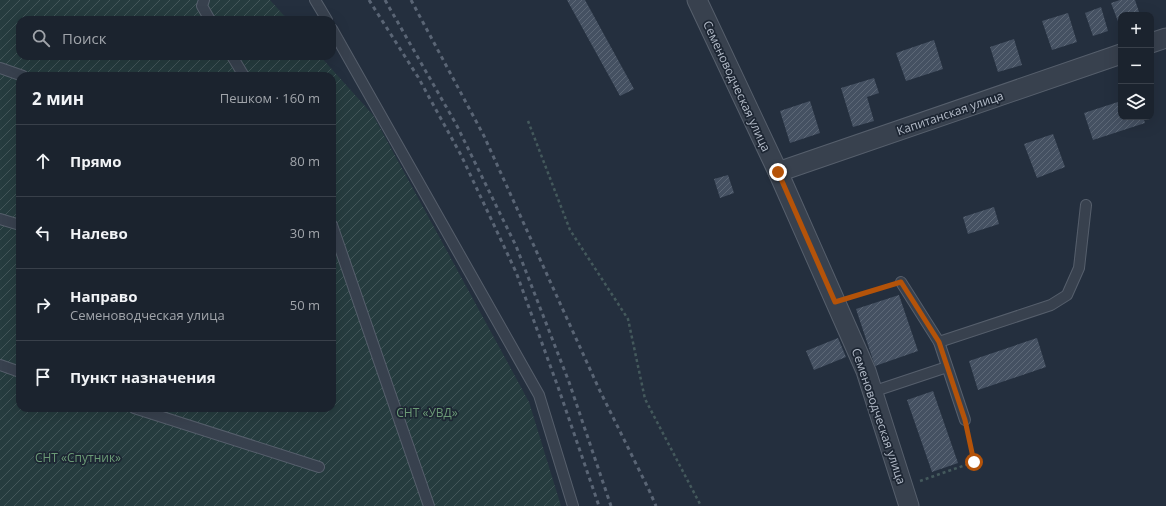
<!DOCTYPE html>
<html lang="ru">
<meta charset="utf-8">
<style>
body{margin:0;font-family:"Open Sans",sans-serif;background:#282f3a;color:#f1f3f6}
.controls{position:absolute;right:12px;top:12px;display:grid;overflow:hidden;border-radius:8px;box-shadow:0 4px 16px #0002}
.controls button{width:36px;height:36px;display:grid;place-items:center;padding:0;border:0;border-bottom:1px solid #39404a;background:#1b232e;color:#f1f3f6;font:20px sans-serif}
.stop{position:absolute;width:12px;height:12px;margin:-9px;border:3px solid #b45309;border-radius:50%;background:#fff}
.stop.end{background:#b45309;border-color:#fff;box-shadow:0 1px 4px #0008}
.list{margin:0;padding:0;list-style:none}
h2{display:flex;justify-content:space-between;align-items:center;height:52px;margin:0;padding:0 16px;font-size:17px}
h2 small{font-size:13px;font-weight:400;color:#a0a4aa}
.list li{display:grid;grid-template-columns:26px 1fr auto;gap:12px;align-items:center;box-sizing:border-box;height:72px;padding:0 16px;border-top:1px solid #39404a}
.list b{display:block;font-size:15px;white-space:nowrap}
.list p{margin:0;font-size:13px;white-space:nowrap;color:#a0a4aa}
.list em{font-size:13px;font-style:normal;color:#a0a4aa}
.icon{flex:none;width:22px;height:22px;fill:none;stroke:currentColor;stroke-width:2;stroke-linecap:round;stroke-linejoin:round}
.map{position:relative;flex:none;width:1166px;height:506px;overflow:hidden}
.search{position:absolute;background:#1b232e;box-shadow:0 4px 16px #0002;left:16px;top:16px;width:320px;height:44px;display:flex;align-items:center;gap:10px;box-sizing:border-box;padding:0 14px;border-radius:12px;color:#a0a4aa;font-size:15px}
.panel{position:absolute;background:#1b232e;box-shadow:0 4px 16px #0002;left:16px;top:72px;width:320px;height:340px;border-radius:12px}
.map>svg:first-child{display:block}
.garden{fill:url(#garden-furrows);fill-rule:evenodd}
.building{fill:url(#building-hatch)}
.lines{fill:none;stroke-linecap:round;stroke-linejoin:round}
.lane-casing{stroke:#565f6c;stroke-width:12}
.street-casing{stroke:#565f6c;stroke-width:21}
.path{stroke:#44595c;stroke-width:2.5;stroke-dasharray:3 3;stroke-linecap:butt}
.lane{stroke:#38414e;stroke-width:10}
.street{stroke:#38414e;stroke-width:19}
.rail{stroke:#5a6575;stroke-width:3;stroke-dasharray:4 4;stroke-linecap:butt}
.route{stroke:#b45309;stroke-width:5}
.labels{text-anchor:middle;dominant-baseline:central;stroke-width:3.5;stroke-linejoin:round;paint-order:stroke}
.street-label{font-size:12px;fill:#b4bcc9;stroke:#1d2633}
.park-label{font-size:12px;fill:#6b9a76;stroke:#1d2633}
</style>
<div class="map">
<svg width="1166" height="506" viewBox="0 0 1166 506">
<defs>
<pattern id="garden-furrows" width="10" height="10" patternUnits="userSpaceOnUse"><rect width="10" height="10" fill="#263c3f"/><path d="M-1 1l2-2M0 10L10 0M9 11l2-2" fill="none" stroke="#435659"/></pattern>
<pattern id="building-hatch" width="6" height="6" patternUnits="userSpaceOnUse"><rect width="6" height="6" fill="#455162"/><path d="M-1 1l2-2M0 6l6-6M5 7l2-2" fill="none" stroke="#5d6877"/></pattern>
</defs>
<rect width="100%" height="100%" fill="#242f3e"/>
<path class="garden" d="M0,0H270L288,20H20V56H320L373,115L529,402L561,506H0ZM20,76H332V408H20Z"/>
<g class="building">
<polygon points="567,0 585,0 634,89 620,96"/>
<polygon points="1120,0 1135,0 1140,15 1121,15 1121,23 1119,24 1111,3"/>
<polygon points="1101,7 1108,31 1093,36 1085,13"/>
<polygon points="1068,13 1077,42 1052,50 1042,21"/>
<polygon points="1014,39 1022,65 998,72 990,47"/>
<polygon points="934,40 943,69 906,81 896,53"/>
<polygon points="874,78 879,93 867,97 874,121 853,127 841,88"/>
<polygon points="810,101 820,133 790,143 780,111"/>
<polygon points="1121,101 1121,117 1143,117 1145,123 1093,140 1084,113"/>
<polygon points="1053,134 1065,167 1037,178 1024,144"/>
<polygon points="728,175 734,193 720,198 714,179"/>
<polygon points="994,207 999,224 968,234 963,217"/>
<polygon points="899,295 918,351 875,366 856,309"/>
<polygon points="838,338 846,357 814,370 806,351"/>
<polygon points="1037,338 1046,367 978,390 969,361"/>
<polygon points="933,391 958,463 932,472 907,400"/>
</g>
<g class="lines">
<defs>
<g id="lane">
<polyline points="204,0 202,6 210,20"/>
<polyline points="315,0 327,20"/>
<polyline points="332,29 539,395 573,506"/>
<polyline points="232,56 244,76"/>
<polyline points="0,68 23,76"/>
<polyline points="0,219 20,225"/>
<polyline points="332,225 429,506"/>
<polyline points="901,282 939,342 965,420"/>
<polyline points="939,342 1051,305 1067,295 1079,268 1086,205"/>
<polyline points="0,365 20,372"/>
<polyline points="872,392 947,367"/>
<polyline points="134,408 319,467"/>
</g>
<g id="street">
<polyline points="697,0 778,172 866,371 909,506"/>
<polyline points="1151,43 1166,38"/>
<polyline points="778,172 1121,54"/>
</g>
</defs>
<use href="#lane" class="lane-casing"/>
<use href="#street" class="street-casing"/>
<g class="path">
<polyline points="528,121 570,230 628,319 645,399 701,506"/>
<polyline points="853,297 888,286"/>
<polyline points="920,481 974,462 968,431"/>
</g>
<use href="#lane" class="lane"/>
<use href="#street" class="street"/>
<g class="rail">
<polyline points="369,0 418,77 461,155 516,272 558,387 599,506"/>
<polyline points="385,0 456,124 516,246 569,382 611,506"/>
<polyline points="411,0 484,136 599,389 649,490 656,506"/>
</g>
</g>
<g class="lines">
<polyline class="route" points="778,172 835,302 901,282 939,342 965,420 974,462"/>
</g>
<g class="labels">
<g class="street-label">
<text transform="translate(737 86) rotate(65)">Семеноводческая улица</text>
<text transform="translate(950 113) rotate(-19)">Капитанская улица</text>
<text transform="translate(879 416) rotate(71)">Семеноводческая улица</text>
</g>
<g class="park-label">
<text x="427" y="412">СНТ «УВД»</text>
<text x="78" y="457">СНТ «Спутник»</text>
</g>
</g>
</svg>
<div class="controls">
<button>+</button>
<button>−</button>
<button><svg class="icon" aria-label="layers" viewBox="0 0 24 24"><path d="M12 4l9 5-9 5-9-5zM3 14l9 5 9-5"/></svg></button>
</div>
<div class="stop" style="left:974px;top:462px"></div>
<div class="stop end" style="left:778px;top:172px"></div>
<div class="search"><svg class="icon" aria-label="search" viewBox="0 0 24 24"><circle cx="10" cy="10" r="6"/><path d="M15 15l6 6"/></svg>Поиск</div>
<section class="panel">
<h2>2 мин<small>Пешком · 160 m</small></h2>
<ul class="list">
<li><svg class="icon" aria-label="ahead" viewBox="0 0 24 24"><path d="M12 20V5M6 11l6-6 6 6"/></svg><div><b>Прямо</b></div><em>80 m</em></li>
<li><svg class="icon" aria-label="left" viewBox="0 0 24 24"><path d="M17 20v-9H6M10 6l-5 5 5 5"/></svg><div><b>Налево</b></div><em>30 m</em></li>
<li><svg class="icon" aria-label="right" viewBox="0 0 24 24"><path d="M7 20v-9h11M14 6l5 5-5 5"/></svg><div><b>Направо</b><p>Семеноводческая улица</p></div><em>50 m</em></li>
<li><svg class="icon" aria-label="arrive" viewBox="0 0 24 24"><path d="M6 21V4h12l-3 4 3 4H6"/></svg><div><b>Пункт назначения</b></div></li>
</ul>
</section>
</div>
